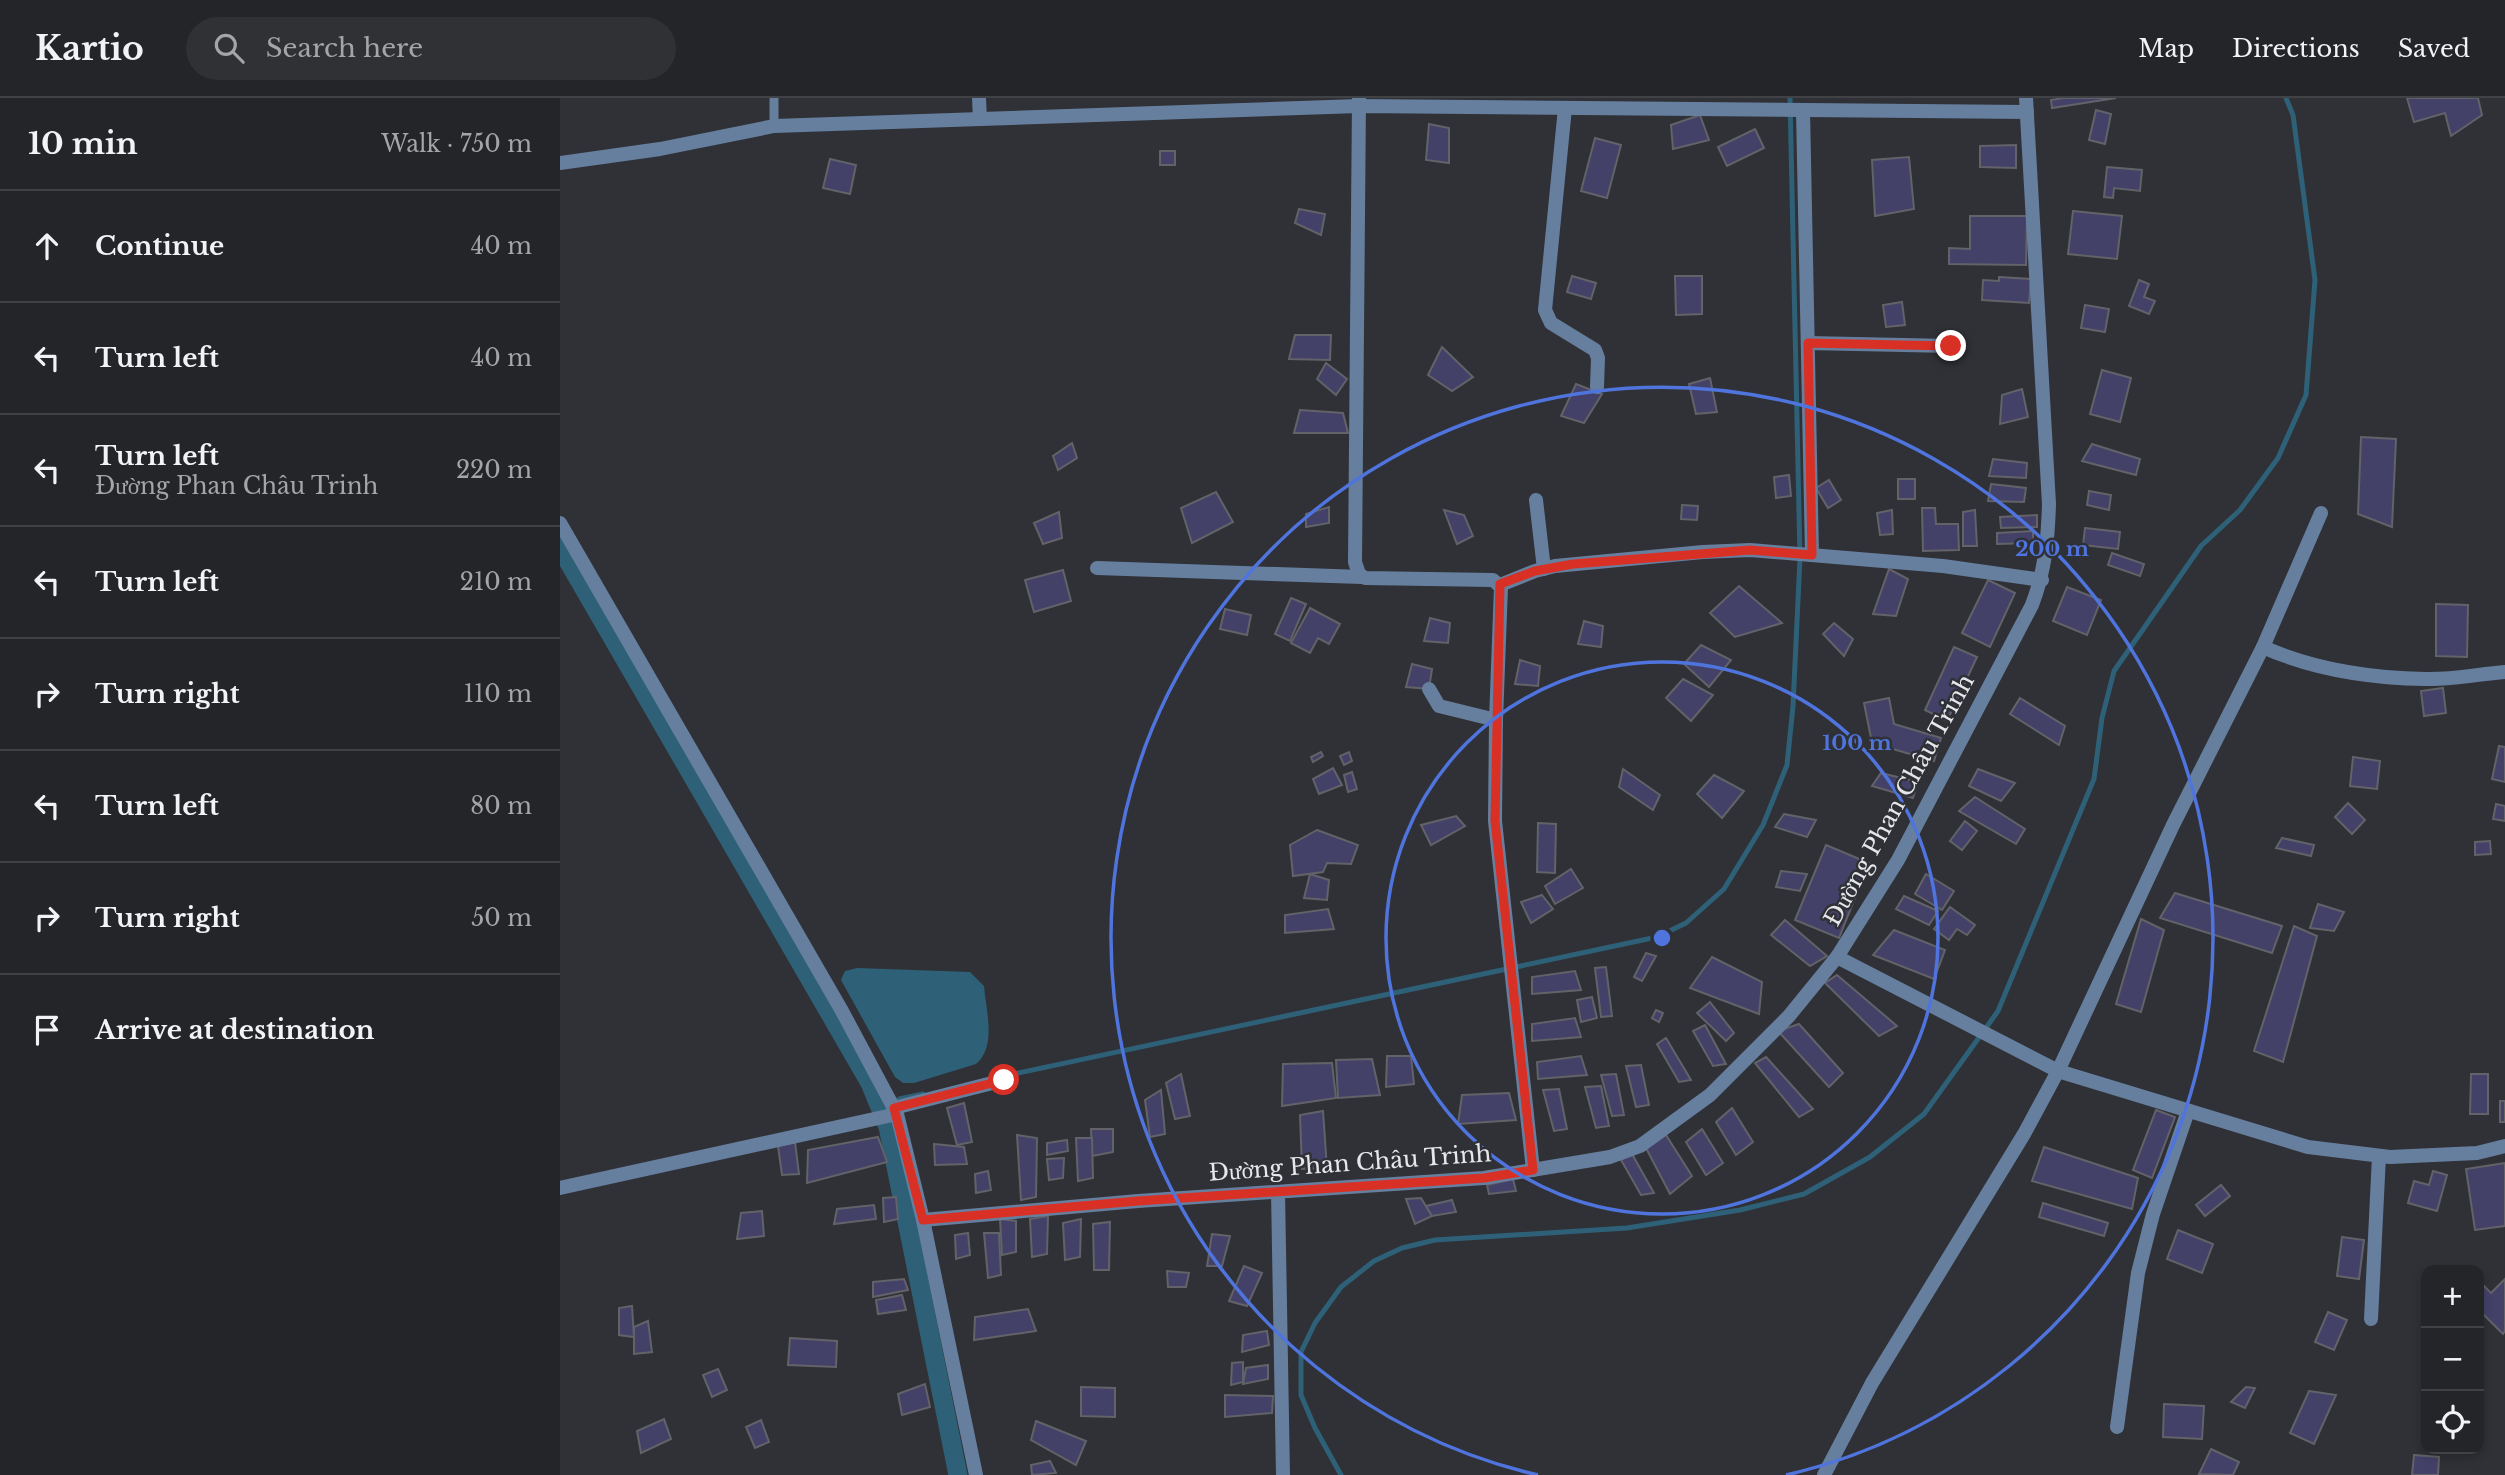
<!DOCTYPE html>
<meta charset="utf-8">
<style>
body{margin:0;font-family:"Libre Baskerville",serif;background:#2f3134;color:#f1f3f6}
.controls{position:absolute;right:21px;bottom:21px;display:grid;overflow:hidden;border-radius:14px;box-shadow:0 4px 10px #0003}
.controls button{width:63px;height:63px;display:grid;place-items:center;padding:0;border:0;border-bottom:2px solid #404245;background:#232528;color:#f1f3f6;font:35px sans-serif}
.stop{position:absolute;width:21px;height:21px;margin:-16px;border:5px solid #d93025;border-radius:50%;background:#fff}
.stop.end{background:#d93025;border-color:#fff;box-shadow:0 2px 7px #0008}
.list{margin:0;padding:0;list-style:none}
h2{display:flex;justify-content:space-between;align-items:center;height:91px;margin:0;padding:0 28px;font-size:30px}
h2 small{font-size:23px;font-weight:400;color:#a3a5a8}
.list li{display:grid;grid-template-columns:46px 1fr auto;gap:21px;align-items:center;box-sizing:border-box;height:112px;padding:0 28px;border-top:2px solid #404245}
.list b{display:block;font-size:26px;white-space:nowrap}
.list p{margin:0;font-size:23px;white-space:nowrap;color:#a3a5a8}
.list em{font-size:23px;font-style:normal;color:#a3a5a8}
.icon{flex:none;width:38px;height:38px;fill:none;stroke:currentColor;stroke-width:2;stroke-linecap:round;stroke-linejoin:round}
.map{position:relative;flex:none;width:1945px;height:1377px;overflow:hidden}
header{display:flex;align-items:center;gap:42px;box-sizing:border-box;height:98px;padding:0 35px;background:#232528;border-bottom:2px solid #404245}
header strong{font-size:33px}
nav{display:flex;gap:38px;margin-inline-start:auto;font-size:24px}
.search{width:490px;height:63px;background:#2f3134;display:flex;align-items:center;gap:18px;box-sizing:border-box;padding:0 24px;border-radius:38px;color:#a3a5a8;font-size:26px}
main{display:flex}
aside{flex:1;background:#232528}
.map>svg:first-child{display:block}
.water{fill:#2e6177}
.lines{fill:none;stroke-linecap:round;stroke-linejoin:round}
.stream{stroke:#2e6177;stroke-width:5}
.canal{stroke:#2e6177;stroke-width:19}
.building{fill:#434168;stroke:#626268;stroke-width:2}
.service{stroke:#677f9f;stroke-width:9}
.minor{stroke:#677f9f;stroke-width:14}
.route{stroke:#d93025;stroke-width:9}
.ring{fill:none;stroke:#4f74dd;stroke-width:3.5}
.labels{text-anchor:middle;dominant-baseline:central;stroke-width:5;stroke-linejoin:round;paint-order:stroke}
.street-label{font-size:23px;fill:#e6e7eb;stroke:#2f3136}
.centre{fill:#4f74dd;stroke:#2f3136;stroke-width:3.5}
.ring-label{font-size:21px;text-anchor:middle;font-weight:bold;fill:#4f74dd;stroke:#2f3136;stroke-width:5;stroke-linejoin:round;paint-order:stroke}
</style>
<header>
<strong>Kartio</strong>
<div class="search"><svg class="icon" aria-label="search" viewBox="0 0 24 24"><circle cx="10" cy="10" r="6"/><path d="M15 15l6 6"/></svg>Search here</div>
<nav><a>Map</a><a>Directions</a><a>Saved</a></nav>
</header>
<main>
<aside>
<h2>10 min<small>Walk · 750 m</small></h2>
<ul class="list">
<li><svg class="icon" aria-label="ahead" viewBox="0 0 24 24"><path d="M12 20V5M6 11l6-6 6 6"/></svg><div><b>Continue</b></div><em>40 m</em></li>
<li><svg class="icon" aria-label="left" viewBox="0 0 24 24"><path d="M17 20v-9H6M10 6l-5 5 5 5"/></svg><div><b>Turn left</b></div><em>40 m</em></li>
<li><svg class="icon" aria-label="left" viewBox="0 0 24 24"><path d="M17 20v-9H6M10 6l-5 5 5 5"/></svg><div><b>Turn left</b><p>Đường Phan Châu Trinh</p></div><em>220 m</em></li>
<li><svg class="icon" aria-label="left" viewBox="0 0 24 24"><path d="M17 20v-9H6M10 6l-5 5 5 5"/></svg><div><b>Turn left</b></div><em>210 m</em></li>
<li><svg class="icon" aria-label="right" viewBox="0 0 24 24"><path d="M7 20v-9h11M14 6l5 5-5 5"/></svg><div><b>Turn right</b></div><em>110 m</em></li>
<li><svg class="icon" aria-label="left" viewBox="0 0 24 24"><path d="M17 20v-9H6M10 6l-5 5 5 5"/></svg><div><b>Turn left</b></div><em>80 m</em></li>
<li><svg class="icon" aria-label="right" viewBox="0 0 24 24"><path d="M7 20v-9h11M14 6l5 5-5 5"/></svg><div><b>Turn right</b></div><em>50 m</em></li>
<li><svg class="icon" aria-label="arrive" viewBox="0 0 24 24"><path d="M6 21V4h12l-3 4 3 4H6"/></svg><div><b>Arrive at destination</b></div></li>
</ul>
</aside>
<div class="map">
<svg width="1945" height="1377" viewBox="0 0 1945 1377">
<rect width="100%" height="100%" fill="#2f3136"/>
<path class="water" d="M297,870L410,874L424,888C426,913 437,948 416,966L354,985H343L335,979L281,882L285,873Z"/>
<g class="lines">
<g class="stream">
<polyline points="444,978 1097,839 1126,825 1164,791 1203,727 1227,667 1233,608 1240,460 1230,0"/>
<polyline points="339,1001 363,996"/>
<polyline points="318,1005 325,1003"/>
<polyline points="781,1377 755,1330 741,1297 741,1254 755,1225 781,1189 814,1163 842,1150 875,1142 1067,1130 1180,1112 1244,1096 1310,1059 1364,1016 1438,913 1534,681 1542,620 1554,573 1641,448 1680,412 1718,360 1746,297 1755,182 1733,17 1726,0"/>
</g>
<polyline class="canal" points="0,449 310,985 328,1029 398,1377"/>
</g>
<g class="building">
<polygon points="1503,0 1556,0 1492,10 1491,2"/>
<polygon points="1847,0 1918,0 1922,17 1891,38 1885,15 1854,24"/>
<polygon points="1536,12 1551,16 1545,46 1529,42"/>
<polygon points="1140,17 1149,42 1113,51 1111,27"/>
<polygon points="869,26 889,30 889,65 866,62"/>
<polygon points="1195,31 1204,50 1167,68 1158,49"/>
<polygon points="1035,40 1061,47 1047,100 1021,93"/>
<polygon points="1456,47 1456,70 1420,69 1420,48"/>
<rect x="600" y="53" width="15" height="14"/>
<polygon points="1349,59 1354,111 1315,118 1312,62"/>
<polygon points="270,61 296,67 290,96 263,90"/>
<polygon points="1547,69 1582,72 1580,93 1554,90 1553,100 1544,99"/>
<polygon points="739,111 765,116 761,137 735,125"/>
<polygon points="1513,113 1562,118 1557,161 1508,156"/>
<polygon points="1410,118 1467,118 1466,167 1389,166 1389,150 1410,151"/>
<polygon points="1012,178 1036,185 1031,201 1007,194"/>
<polygon points="1115,178 1142,178 1142,216 1116,217"/>
<polygon points="1439,179 1471,181 1469,205 1422,202 1423,182 1439,183"/>
<polygon points="1579,182 1589,186 1584,199 1595,203 1589,216 1569,208"/>
<polygon points="1342,204 1345,227 1326,229 1323,207"/>
<polygon points="1525,207 1549,211 1545,234 1521,230"/>
<polygon points="735,237 771,237 770,262 729,261"/>
<polygon points="882,249 913,279 892,293 868,277"/>
<polygon points="766,265 787,281 776,297 757,281"/>
<polygon points="1542,272 1571,280 1560,324 1530,316"/>
<polygon points="1150,280 1157,314 1136,316 1129,286"/>
<polygon points="1016,286 1042,296 1024,325 1001,318"/>
<polygon points="1462,291 1468,319 1440,326 1442,297"/>
<polygon points="740,312 783,315 788,335 734,335"/>
<polygon points="1801,339 1836,341 1832,429 1798,416"/>
<polygon points="512,345 517,360 498,372 493,358"/>
<polygon points="1532,346 1580,361 1576,377 1522,363"/>
<polygon points="1433,361 1467,365 1466,380 1429,378"/>
<polygon points="1229,377 1231,398 1216,400 1214,379"/>
<rect x="1338" y="381" width="17" height="20"/>
<polygon points="1269,382 1281,402 1268,410 1256,390"/>
<polygon points="1431,386 1466,390 1464,404 1428,403"/>
<polygon points="1529,393 1551,397 1549,412 1527,407"/>
<polygon points="656,394 673,424 632,445 621,410"/>
<polygon points="1122,407 1138,408 1137,422 1121,421"/>
<polygon points="769,409 769,425 746,429 746,416"/>
<polygon points="1362,410 1375,410 1376,426 1398,426 1399,452 1363,453"/>
<polygon points="884,412 904,417 913,438 897,446"/>
<polygon points="1332,412 1333,436 1320,437 1317,415"/>
<polygon points="1415,412 1417,448 1403,448 1403,414"/>
<polygon points="499,414 502,440 483,446 474,425"/>
<polygon points="1477,417 1477,429 1441,430 1440,419"/>
<polygon points="1525,430 1560,434 1558,451 1523,447"/>
<polygon points="1473,433 1473,445 1437,446 1437,435"/>
<polygon points="1552,455 1584,466 1580,478 1548,467"/>
<polygon points="1329,471 1348,481 1336,518 1313,516"/>
<polygon points="503,472 511,503 474,514 465,482"/>
<polygon points="1428,482 1455,495 1430,549 1402,535"/>
<polygon points="1179,488 1222,525 1175,539 1150,515"/>
<polygon points="1507,489 1541,502 1527,537 1493,523"/>
<polygon points="731,500 746,506 730,543 715,536"/>
<polygon points="1876,506 1908,507 1907,559 1876,558"/>
<polygon points="750,510 780,526 769,546 758,540 750,555 731,545"/>
<polygon points="665,511 691,517 687,537 660,531"/>
<polygon points="870,520 890,525 888,545 864,543"/>
<polygon points="1024,523 1043,528 1041,549 1018,546"/>
<polygon points="1274,525 1293,541 1284,558 1263,536"/>
<polygon points="1141,547 1171,562 1149,589 1124,566"/>
<polygon points="1394,549 1417,559 1387,623 1365,612"/>
<polygon points="960,562 980,568 978,588 955,586"/>
<polygon points="852,566 872,571 869,591 846,589"/>
<polygon points="1123,581 1153,597 1131,623 1106,600"/>
<polygon points="1883,590 1886,615 1864,618 1861,593"/>
<polygon points="1329,600 1334,626 1381,640 1374,663 1312,645 1304,605"/>
<polygon points="1460,600 1505,628 1499,647 1450,616"/>
<polygon points="1939,648 1945,649 1945,684 1932,681"/>
<polygon points="761,654 763,658 753,664 751,659"/>
<polygon points="789,654 792,663 784,667 780,658"/>
<polygon points="1793,659 1820,663 1817,691 1790,688"/>
<polygon points="773,670 782,687 759,696 753,681"/>
<polygon points="1063,671 1100,697 1093,712 1059,689"/>
<polygon points="1418,671 1455,685 1441,703 1409,688"/>
<polygon points="792,674 797,691 788,694 784,677"/>
<polygon points="1321,675 1358,684 1353,700 1312,688"/>
<polygon points="1154,677 1184,693 1162,720 1137,696"/>
<polygon points="1415,699 1465,731 1456,746 1399,713"/>
<polygon points="1788,705 1805,722 1792,736 1775,719"/>
<polygon points="1936,706 1945,708 1945,723 1933,721"/>
<polygon points="1224,716 1256,722 1247,739 1215,729"/>
<polygon points="896,718 905,728 871,747 861,727"/>
<polygon points="1405,723 1417,733 1402,752 1390,743"/>
<polygon points="978,725 996,726 995,775 977,774"/>
<polygon points="757,732 798,747 791,766 767,765 763,774 733,778 730,747"/>
<polygon points="1722,740 1754,747 1751,758 1716,750"/>
<polygon points="1930,743 1931,756 1915,757 1915,744"/>
<polygon points="1266,747 1309,765 1279,840 1235,822"/>
<polygon points="1011,771 1023,790 995,806 985,788"/>
<polygon points="1221,773 1247,776 1240,793 1216,789"/>
<polygon points="750,776 769,782 767,802 744,800"/>
<polygon points="1366,776 1394,793 1382,812 1355,796"/>
<polygon points="1615,795 1722,828 1712,855 1600,820"/>
<polygon points="982,797 993,811 971,825 961,804"/>
<polygon points="1344,798 1378,813 1369,827 1336,811"/>
<polygon points="1758,806 1784,814 1774,833 1750,830"/>
<polygon points="1390,809 1415,827 1407,837 1397,831 1389,842 1374,831"/>
<polygon points="768,811 774,831 725,835 725,817"/>
<polygon points="1581,821 1604,832 1581,914 1556,906"/>
<polygon points="1225,822 1267,858 1250,868 1211,837"/>
<polygon points="1734,828 1757,838 1723,964 1694,953"/>
<polygon points="1334,832 1385,852 1374,881 1313,857"/>
<polygon points="1086,855 1096,858 1082,883 1074,879"/>
<polygon points="1152,859 1202,884 1199,916 1130,890"/>
<polygon points="1046,869 1052,918 1041,919 1035,870"/>
<polygon points="1015,873 1021,892 972,896 972,879"/>
<polygon points="1277,877 1337,928 1319,938 1265,885"/>
<polygon points="1032,899 1037,920 1021,924 1017,902"/>
<polygon points="1150,904 1174,935 1166,943 1137,915"/>
<polygon points="1096,912 1103,915 1099,924 1092,920"/>
<polygon points="1015,920 1021,939 972,943 972,926"/>
<polygon points="1239,926 1283,975 1269,989 1218,933"/>
<polygon points="1145,927 1166,966 1153,968 1133,933"/>
<polygon points="1106,940 1131,982 1119,984 1097,946"/>
<polygon points="827,958 851,958 854,986 826,989"/>
<polygon points="1021,958 1027,977 978,981 977,964"/>
<polygon points="1206,959 1253,1011 1239,1019 1195,965"/>
<polygon points="812,961 820,997 778,1000 776,962"/>
<polygon points="772,965 776,1000 722,1008 723,966"/>
<polygon points="1081,967 1089,1007 1076,1009 1066,968"/>
<polygon points="621,976 630,1018 615,1021 606,985"/>
<polygon points="1056,976 1064,1017 1052,1018 1041,977"/>
<polygon points="1911,976 1928,976 1928,1016 1910,1016"/>
<polygon points="1041,988 1049,1028 1036,1030 1025,989"/>
<polygon points="999,991 1007,1031 994,1033 983,992"/>
<polygon points="601,992 605,1036 590,1039 585,1002"/>
<polygon points="949,995 956,1022 898,1026 902,997"/>
<rect x="1940" y="1003" width="5" height="21"/>
<polygon points="404,1005 412,1044 397,1047 387,1010"/>
<polygon points="1172,1010 1193,1044 1176,1057 1156,1024"/>
<polygon points="1596,1012 1615,1019 1592,1080 1573,1072"/>
<polygon points="763,1013 767,1070 742,1071 740,1017"/>
<polygon points="531,1031 553,1031 553,1054 532,1058"/>
<polygon points="1142,1031 1163,1065 1146,1077 1126,1044"/>
<polygon points="457,1037 477,1040 476,1099 461,1102"/>
<polygon points="1106,1037 1132,1078 1110,1096 1086,1050"/>
<polygon points="318,1039 327,1064 247,1085 248,1052"/>
<polygon points="516,1040 532,1040 533,1080 518,1083"/>
<polygon points="507,1042 508,1053 487,1057 487,1045"/>
<polygon points="235,1044 239,1076 222,1077 218,1048"/>
<polygon points="374,1046 404,1049 407,1066 375,1067"/>
<polygon points="1484,1049 1578,1080 1572,1111 1472,1083"/>
<polygon points="1072,1056 1094,1095 1081,1097 1061,1062"/>
<polygon points="504,1060 503,1080 489,1082 487,1061"/>
<polygon points="1945,1065 1945,1128 1915,1132 1906,1071"/>
<polygon points="428,1073 431,1092 416,1095 415,1076"/>
<polygon points="1873,1073 1887,1077 1877,1113 1848,1105 1854,1083 1869,1087"/>
<polygon points="953,1081 956,1093 929,1096 927,1087"/>
<polygon points="1661,1087 1670,1098 1645,1118 1636,1107"/>
<polygon points="336,1099 338,1121 324,1124 323,1100"/>
<polygon points="861,1100 872,1118 855,1126 846,1101"/>
<polygon points="892,1102 896,1114 872,1118 866,1108"/>
<polygon points="1483,1105 1548,1125 1544,1138 1479,1119"/>
<polygon points="314,1107 316,1121 274,1126 277,1111"/>
<polygon points="202,1113 204,1138 177,1141 181,1115"/>
<polygon points="488,1118 487,1156 472,1159 470,1121"/>
<polygon points="440,1121 456,1123 456,1154 442,1157"/>
<polygon points="521,1121 520,1159 505,1162 503,1125"/>
<polygon points="550,1124 549,1172 534,1172 533,1126"/>
<polygon points="1618,1132 1653,1146 1642,1175 1607,1161"/>
<polygon points="408,1135 410,1157 396,1161 395,1137"/>
<polygon points="424,1135 439,1135 441,1177 428,1180"/>
<polygon points="652,1136 670,1138 662,1168 647,1168"/>
<polygon points="1782,1139 1804,1142 1799,1181 1777,1178"/>
<polygon points="684,1168 702,1175 687,1208 669,1203"/>
<polygon points="607,1173 629,1175 626,1189 608,1189"/>
<polygon points="344,1181 348,1192 313,1199 313,1184"/>
<polygon points="1945,1181 1945,1233 1943,1236 1919,1212 1919,1194 1924,1188 1931,1195"/>
<polygon points="342,1197 346,1212 318,1216 316,1202"/>
<polygon points="72,1208 74,1239 59,1237 59,1210"/>
<polygon points="468,1211 476,1233 414,1242 415,1219"/>
<polygon points="1768,1214 1787,1222 1774,1252 1755,1244"/>
<polygon points="88,1223 92,1254 74,1256 74,1229"/>
<polygon points="707,1233 709,1247 682,1254 683,1237"/>
<polygon points="230,1240 277,1243 276,1269 228,1267"/>
<polygon points="683,1264 683,1284 671,1287 672,1265"/>
<polygon points="708,1267 708,1281 683,1286 686,1270"/>
<polygon points="158,1271 167,1292 152,1299 143,1277"/>
<polygon points="365,1286 370,1309 342,1317 338,1296"/>
<polygon points="521,1289 555,1290 555,1319 521,1318"/>
<polygon points="1686,1289 1695,1290 1685,1310 1671,1304"/>
<polygon points="1749,1293 1776,1297 1754,1346 1730,1335"/>
<polygon points="665,1297 713,1298 712,1315 665,1319"/>
<polygon points="1604,1306 1644,1308 1642,1341 1603,1339"/>
<polygon points="104,1321 111,1341 81,1355 77,1333"/>
<polygon points="201,1322 209,1344 195,1350 186,1329"/>
<polygon points="476,1323 526,1343 516,1367 471,1342"/>
<polygon points="1651,1351 1679,1364 1673,1377 1639,1376"/>
<polygon points="1854,1357 1879,1359 1878,1377 1852,1377"/>
<polygon points="490,1363 496,1375 472,1377 471,1367"/>
</g>
<g class="lines">
<polyline class="service" points="214,0 214,28"/>
<g class="minor">
<polyline points="419,0 420,21"/>
<polyline points="799,1 795,464 799,476 805,480 933,482 941,489 936,622 935,723 973,1072"/>
<polyline points="1005,10 985,212 991,225 1035,252 1038,260 1037,289"/>
<polyline points="1243,12 1252,457"/>
<polyline points="0,65 100,51 214,28 799,8 1467,14"/>
<polyline points="1248,245 1391,248"/>
<polyline points="976,402 984,471"/>
<polyline points="0,425 282,913 337,1016 363,1122 416,1377"/>
<polyline points="537,470 802,479"/>
<polyline points="940,487 975,473 995,468 1143,454 1190,452 1383,468 1482,482"/>
<path d="M1703,549C1754,572 1809,580 1865,581C1891,582 1919,576 1945,574"/>
<polyline points="869,591 879,608 936,622"/>
<polyline points="1277,859 1498,973 1748,1049 1830,1059 1917,1055 1945,1048"/>
<polyline points="334,1010 444,982"/>
<polyline points="0,1090 337,1016"/>
<polyline points="718,1094 723,1377"/>
<path d="M363,1122L578,1103L924,1080L1050,1059L1080,1048L1150,997L1229,918L1277,859L1338,762L1472,507C1485,473 1488,441 1489,406L1466,0"/>
<polyline points="1811,1221 1819,1058"/>
<polyline points="1557,1329 1578,1175 1593,1116 1628,1013"/>
<polyline points="1264,1377 1312,1285 1464,1036 1498,973 1613,727 1703,549 1761,415"/>
</g>
</g>
<g class="lines">
<polyline class="route" points="444,982 334,1010 363,1122 578,1103 924,1080 973,1072 935,723 940,486 975,473 1013,466 1190,452 1252,457 1248,245 1391,248"/>
</g>
<g class="ring">
<circle cx="1102" cy="840" r="276"/>
<path d="M978 1377A551 551 0 1 1 1226 1377"/>
</g>
<g class="labels">
<g class="street-label">
<text transform="translate(1339 702) rotate(-61)">Đường Phan Châu Trinh</text>
<text transform="translate(790 1065) rotate(-4)">Đường Phan Châu Trinh</text>
</g>
</g>
<circle cx="1102" cy="840" r="10" class="centre"/>
<g class="ring-label">
<text x="1492" y="458">200 m</text>
<text x="1297" y="652">100 m</text>
</g>
</svg>
<div class="controls">
<button>+</button>
<button>−</button>
<button><svg class="icon" aria-label="locate" viewBox="0 0 24 24"><circle cx="12" cy="12" r="6"/><path d="M12 2v4M12 18v4M2 12h4M18 12h4"/></svg></button>
</div>
<div class="stop" style="left:444px;top:982px"></div>
<div class="stop end" style="left:1391px;top:248px"></div>
</div>
</main>
